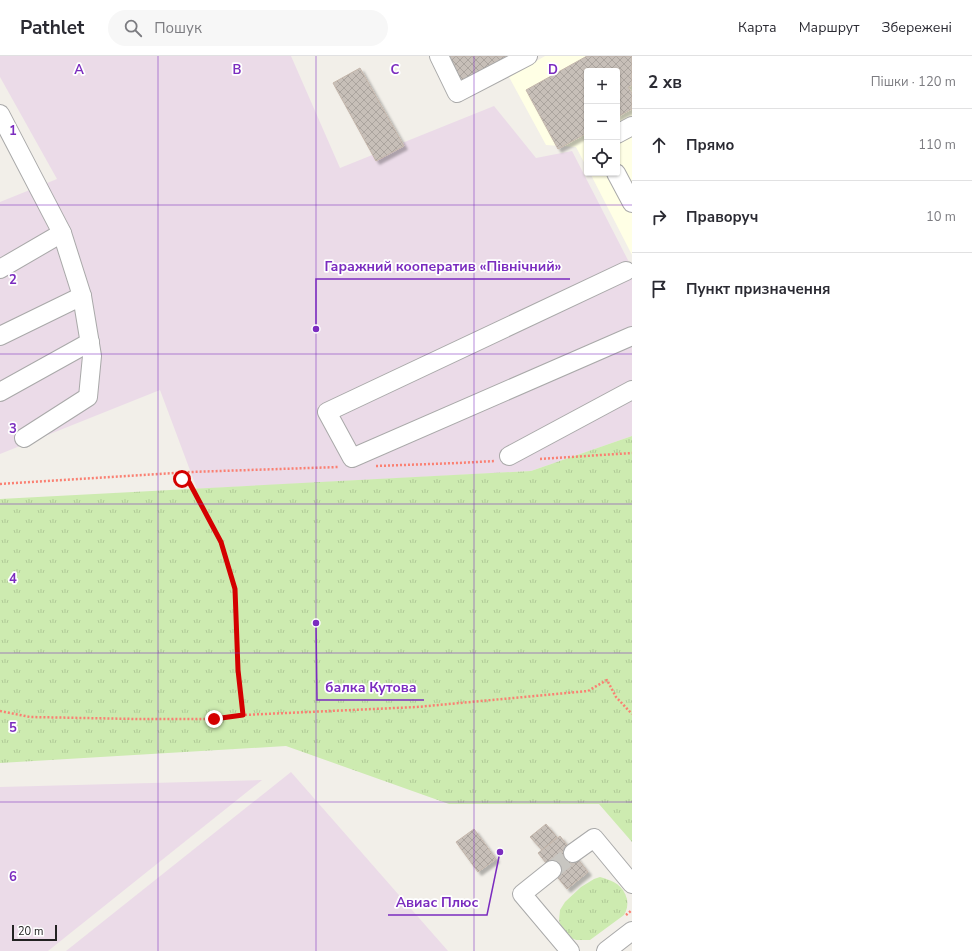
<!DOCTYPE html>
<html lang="uk">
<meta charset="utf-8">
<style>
body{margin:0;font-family:"Nunito Sans",sans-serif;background:#f7f7f7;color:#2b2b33}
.controls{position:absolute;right:12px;top:12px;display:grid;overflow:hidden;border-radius:4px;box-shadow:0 1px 3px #0004}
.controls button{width:36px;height:36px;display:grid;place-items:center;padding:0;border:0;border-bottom:1px solid #e1e1e2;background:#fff;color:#2b2b33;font:20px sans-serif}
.scale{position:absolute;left:12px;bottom:10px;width:45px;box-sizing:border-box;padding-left:4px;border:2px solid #222;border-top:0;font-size:11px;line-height:14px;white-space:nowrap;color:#222;-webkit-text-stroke:3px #fff;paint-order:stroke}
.stop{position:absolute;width:12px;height:12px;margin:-9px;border:3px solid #d40000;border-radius:50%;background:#fff}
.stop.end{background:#d40000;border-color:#fff;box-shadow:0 1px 4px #0008}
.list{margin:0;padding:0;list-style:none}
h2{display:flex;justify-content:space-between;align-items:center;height:52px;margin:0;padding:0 16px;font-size:17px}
h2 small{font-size:13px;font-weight:400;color:#7c7c81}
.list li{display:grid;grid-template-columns:26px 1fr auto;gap:12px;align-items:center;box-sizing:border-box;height:72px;padding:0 16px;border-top:1px solid #e1e1e2}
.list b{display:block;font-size:15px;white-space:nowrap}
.list em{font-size:13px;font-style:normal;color:#7c7c81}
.icon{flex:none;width:22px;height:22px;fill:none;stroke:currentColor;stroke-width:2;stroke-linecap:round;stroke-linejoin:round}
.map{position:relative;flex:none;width:632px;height:895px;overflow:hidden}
header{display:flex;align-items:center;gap:24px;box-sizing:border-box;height:56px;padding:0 20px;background:#fff;border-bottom:1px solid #e1e1e2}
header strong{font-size:19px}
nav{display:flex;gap:22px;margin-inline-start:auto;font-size:14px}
.search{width:280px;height:36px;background:#f7f7f7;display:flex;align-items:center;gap:10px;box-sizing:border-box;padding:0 14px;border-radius:22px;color:#7c7c81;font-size:15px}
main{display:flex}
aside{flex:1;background:#fff}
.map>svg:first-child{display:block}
.industrial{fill:#ebdbe8}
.education{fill:#ffffe5}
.grass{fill:url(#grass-tufts)}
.building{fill:url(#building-cross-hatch);stroke:#c4b6ab;filter:url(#shadow)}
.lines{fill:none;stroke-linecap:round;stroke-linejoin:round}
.minor-tunnel{stroke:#c8c6c1;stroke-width:18;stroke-dasharray:18 9;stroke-linecap:butt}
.minor-casing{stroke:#a9a9a9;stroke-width:20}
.path{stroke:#fa8072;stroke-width:2.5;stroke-dasharray:2 2;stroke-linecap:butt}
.minor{stroke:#fff;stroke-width:18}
.route{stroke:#d40000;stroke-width:5}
.grid{fill:none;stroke:#7b2cbf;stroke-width:1;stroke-opacity:0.55}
.grid-label{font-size:13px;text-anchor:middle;font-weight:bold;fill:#7b2cbf;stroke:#fff;stroke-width:3.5;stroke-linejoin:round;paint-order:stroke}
.leader{fill:none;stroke:#7b2cbf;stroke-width:1.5}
.callout-dot{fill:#7b2cbf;stroke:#fff;stroke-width:1.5}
.callout-label{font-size:14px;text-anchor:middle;font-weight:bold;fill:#7b2cbf;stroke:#fff;stroke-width:3.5;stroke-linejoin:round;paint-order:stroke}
</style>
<header>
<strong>Pathlet</strong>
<div class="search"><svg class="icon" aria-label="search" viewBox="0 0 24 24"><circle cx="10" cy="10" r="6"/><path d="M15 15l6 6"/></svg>Пошук</div>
<nav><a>Карта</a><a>Маршрут</a><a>Збережені</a></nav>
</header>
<main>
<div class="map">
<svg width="632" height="895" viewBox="0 0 632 895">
<defs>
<pattern id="grass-tufts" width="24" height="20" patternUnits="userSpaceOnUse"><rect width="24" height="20" fill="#cdebb0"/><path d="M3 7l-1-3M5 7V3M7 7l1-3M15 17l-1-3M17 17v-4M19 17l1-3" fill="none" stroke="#b0c997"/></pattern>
<pattern id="building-cross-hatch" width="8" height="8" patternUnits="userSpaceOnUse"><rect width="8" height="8" fill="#c7bfb8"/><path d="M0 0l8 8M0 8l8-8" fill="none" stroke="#aba49e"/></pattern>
<filter id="shadow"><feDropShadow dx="3.5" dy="3.5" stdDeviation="1" flood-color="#0004"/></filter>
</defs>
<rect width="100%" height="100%" fill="#f2efe9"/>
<g class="industrial">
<polygon points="0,0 291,0 340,112 494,50 536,102 572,95 632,212 632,380 531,415 197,433 160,334 0,398 0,146 57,123 0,21"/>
<polygon points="291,716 448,895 66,895"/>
<polygon points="262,724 48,895 0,895 0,731"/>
</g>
<polygon class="education" points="545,0 632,0 632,199 590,117 617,117 617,15 587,15 587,112 576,91 546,89 509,21"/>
<g class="grass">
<polygon points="632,380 632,786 599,748 449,748 286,690 0,707 0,443 531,415"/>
<path d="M600,821C614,825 623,829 627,843C628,849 627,854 624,859L590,884H576L569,881L562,874L559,864L560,854L565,846L581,831L594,823Z"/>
</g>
<g class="building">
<polygon points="446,0 513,0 459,27"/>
<polygon points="587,0 632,0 632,29 628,31 632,37 632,53 617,61 617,15 587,15 587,77 558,93 526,34"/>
<polygon points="360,12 404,90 376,105 333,27"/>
<polygon points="546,768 557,781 542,794 530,781"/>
<polygon points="474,773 496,803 478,816 456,786"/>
<polygon points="560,780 588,816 567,833 538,797"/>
</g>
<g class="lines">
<polyline class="minor-tunnel" points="552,814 573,797"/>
<defs>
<g id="minor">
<polyline points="439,0 457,37 528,0"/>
<polyline points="0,58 62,177 0,213"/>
<polyline points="617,78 632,70"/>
<polyline points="616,117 632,147"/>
<polyline points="626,215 327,356 352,402 632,280"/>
<polyline points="0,280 82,240"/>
<polyline points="0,336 90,286"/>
<polyline points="24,382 88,341 92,300 82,240 62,177"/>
<polyline points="509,400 632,334"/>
<polyline points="573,797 594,782 632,828"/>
<polyline points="552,814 522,838 570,895"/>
<polyline points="606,895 632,875"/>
</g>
</defs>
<use href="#minor" class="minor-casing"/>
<g class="path">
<polyline points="540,403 632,397"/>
<polyline points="376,410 458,407 495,405"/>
<polyline points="182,416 182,423 189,426 221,486 235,533 238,614 243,659 417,651 588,635 607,624 616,641 632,658"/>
<polyline points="0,428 190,416 339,411"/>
<polyline points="0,655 30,661 137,663 214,663 243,659"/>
<polyline points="626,859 632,854"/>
</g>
<use href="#minor" class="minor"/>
</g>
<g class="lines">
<polyline class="route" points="182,423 189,426 221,486 235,533 238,614 243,659 214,663"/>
</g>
<path class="grid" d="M158,0V895M316,0V895M474,0V895M0,149H632M0,298H632M0,448H632M0,597H632M0,746H632"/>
<g class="grid-label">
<text x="79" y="18">A</text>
<text x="237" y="18">B</text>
<text x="395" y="18">C</text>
<text x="553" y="18">D</text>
<text x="13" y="79">1</text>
<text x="13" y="228">2</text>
<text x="13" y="377">3</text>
<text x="13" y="527">4</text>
<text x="13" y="676">5</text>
<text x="13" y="825">6</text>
</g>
<path class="leader" d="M316 273L316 223H570M316 567L317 644H424M500 796L487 859H388"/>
<g class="callout-dot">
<circle cx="316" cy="273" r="4"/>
<circle cx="316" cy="567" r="4"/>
<circle cx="500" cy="796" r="4"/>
</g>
<g class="callout-label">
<text x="443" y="215">Гаражний кооператив «Північний»</text>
<text x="371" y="636">балка Кутова</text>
<text x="437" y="851">Авиас Плюс</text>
</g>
</svg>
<div class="controls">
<button>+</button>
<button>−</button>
<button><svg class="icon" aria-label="locate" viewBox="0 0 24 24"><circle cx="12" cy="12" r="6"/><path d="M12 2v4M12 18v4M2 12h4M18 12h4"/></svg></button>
</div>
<div class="scale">20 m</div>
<div class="stop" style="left:182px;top:423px"></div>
<div class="stop end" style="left:214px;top:663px"></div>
</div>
<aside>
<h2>2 хв<small>Пішки · 120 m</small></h2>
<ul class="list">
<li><svg class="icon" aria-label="ahead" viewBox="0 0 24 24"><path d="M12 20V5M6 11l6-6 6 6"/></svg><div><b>Прямо</b></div><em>110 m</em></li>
<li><svg class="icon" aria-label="right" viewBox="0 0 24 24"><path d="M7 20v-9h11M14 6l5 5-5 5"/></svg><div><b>Праворуч</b></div><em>10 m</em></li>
<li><svg class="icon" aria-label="arrive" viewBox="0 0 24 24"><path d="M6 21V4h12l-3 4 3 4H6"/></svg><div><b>Пункт призначення</b></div></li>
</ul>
</aside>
</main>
